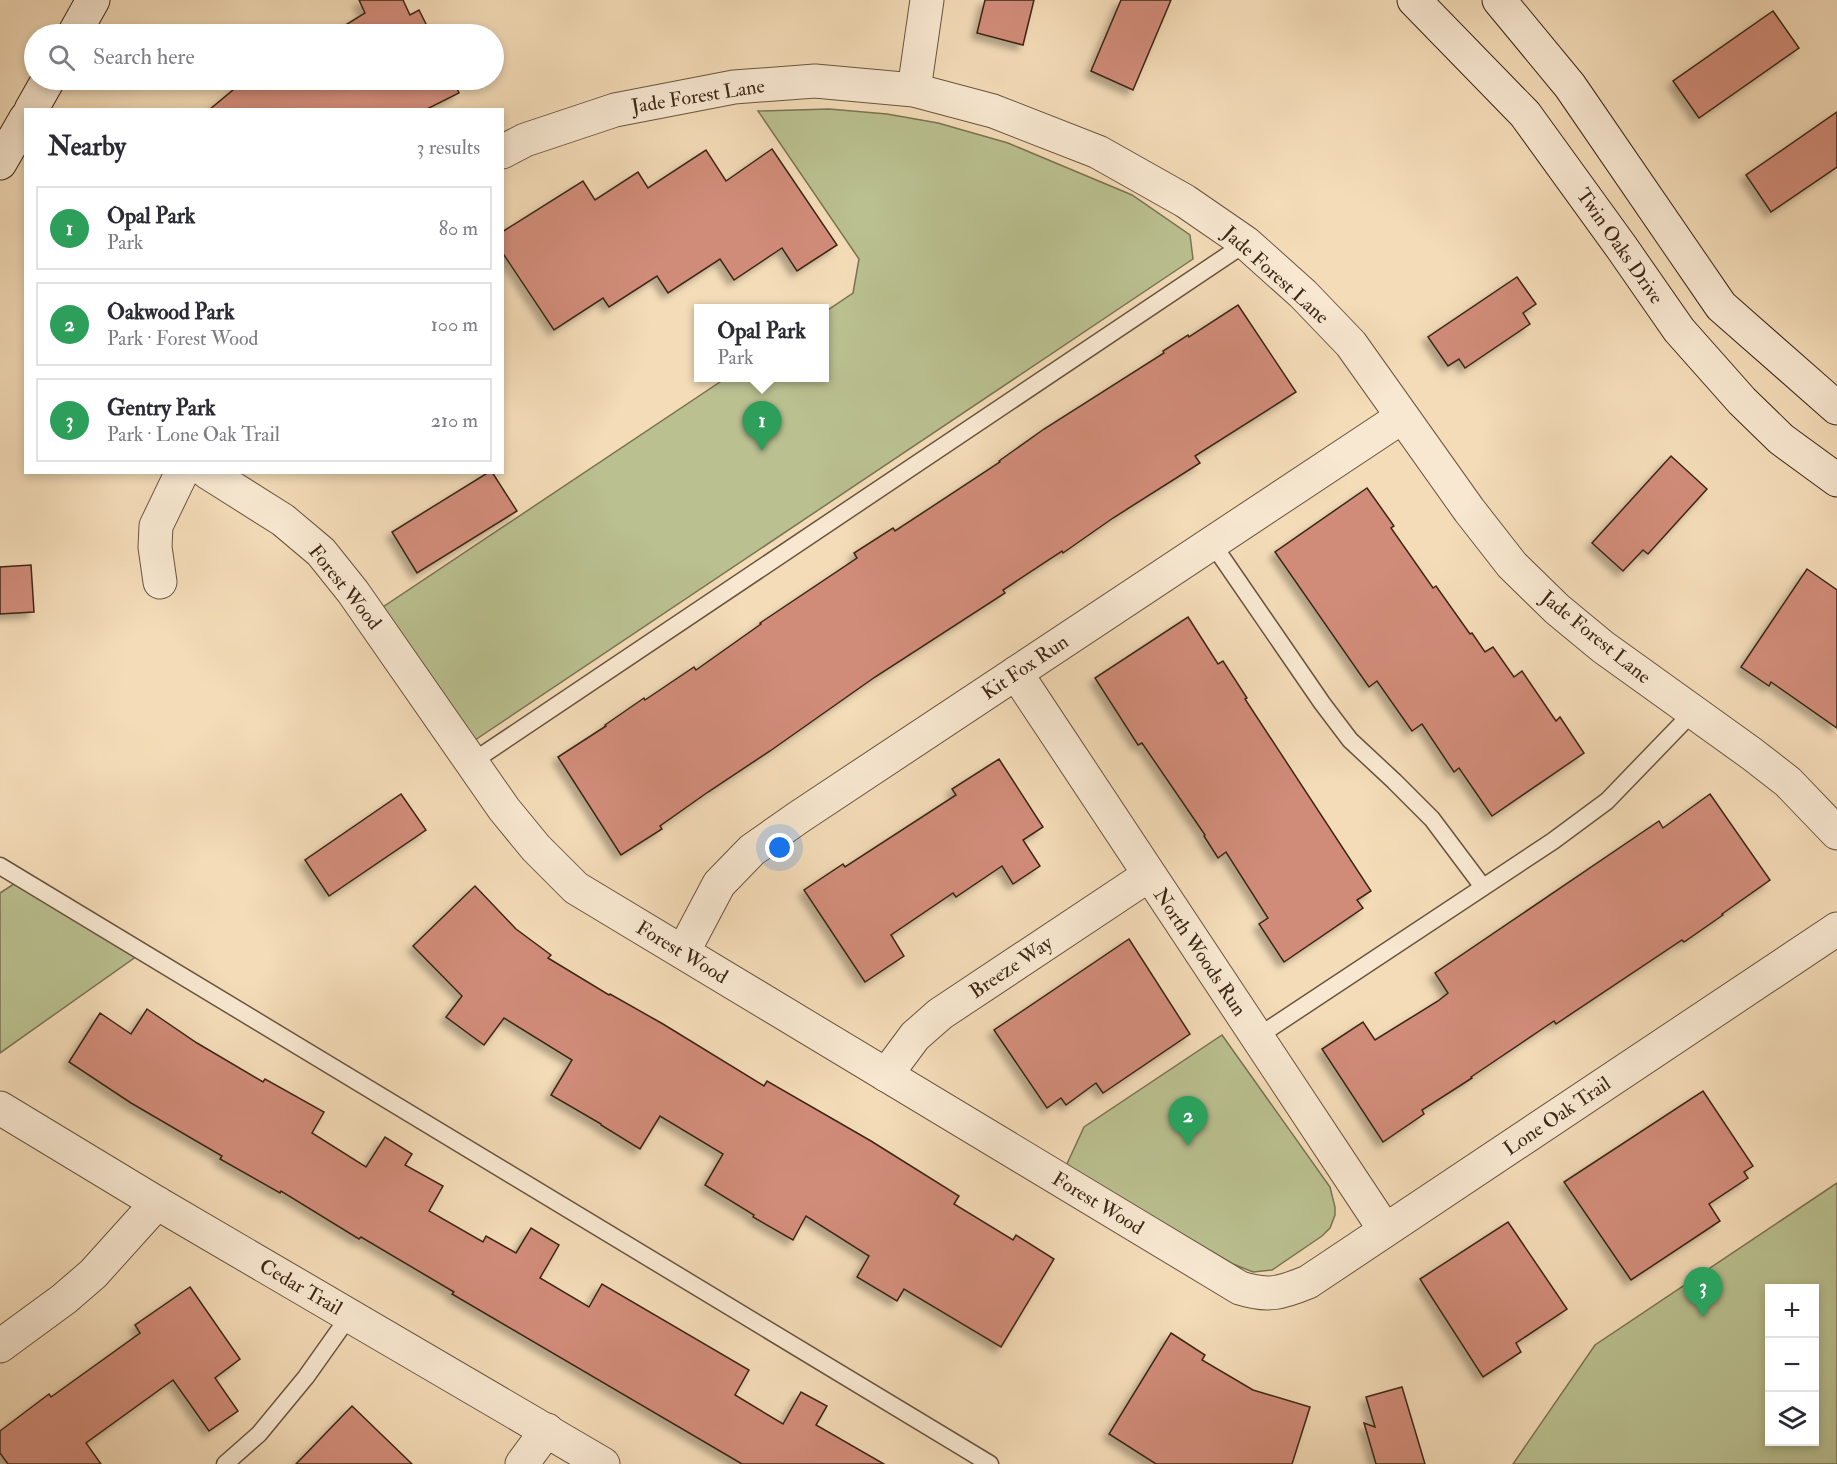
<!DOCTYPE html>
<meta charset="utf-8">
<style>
body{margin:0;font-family:"IM FELL Double Pica",serif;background:#f7f7f7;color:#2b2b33}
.controls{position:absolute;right:18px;bottom:18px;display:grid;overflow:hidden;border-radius:0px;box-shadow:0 3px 9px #0003}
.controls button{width:54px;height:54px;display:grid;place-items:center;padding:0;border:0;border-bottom:2px solid #e1e1e2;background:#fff;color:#2b2b33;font:30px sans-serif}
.you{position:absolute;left:780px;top:848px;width:21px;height:21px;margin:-15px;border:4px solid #fff;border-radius:50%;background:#1a73e8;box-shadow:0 0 0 9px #1a73e833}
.badge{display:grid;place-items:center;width:39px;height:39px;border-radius:50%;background:#b45309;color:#fff;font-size:20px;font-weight:700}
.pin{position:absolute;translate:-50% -50px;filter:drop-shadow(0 2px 3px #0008)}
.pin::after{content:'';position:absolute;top:32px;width:21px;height:18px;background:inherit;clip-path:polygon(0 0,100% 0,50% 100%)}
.popup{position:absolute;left:694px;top:304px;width:135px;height:78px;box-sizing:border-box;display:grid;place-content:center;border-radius:0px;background:#fff;filter:drop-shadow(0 2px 4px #0005);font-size:20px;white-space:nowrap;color:#7c7c81}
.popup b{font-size:22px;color:#2b2b33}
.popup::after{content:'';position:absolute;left:50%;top:100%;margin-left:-12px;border:12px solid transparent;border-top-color:#fff}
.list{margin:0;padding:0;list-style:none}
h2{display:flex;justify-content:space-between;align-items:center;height:78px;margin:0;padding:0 24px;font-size:26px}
h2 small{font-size:20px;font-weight:400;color:#7c7c81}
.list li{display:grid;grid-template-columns:39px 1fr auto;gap:18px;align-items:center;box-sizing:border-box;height:84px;margin:0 12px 12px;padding:0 12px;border:2px solid #e1e1e2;border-radius:0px}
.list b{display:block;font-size:22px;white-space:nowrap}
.list p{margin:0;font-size:20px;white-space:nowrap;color:#7c7c81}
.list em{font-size:20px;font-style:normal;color:#7c7c81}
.icon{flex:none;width:33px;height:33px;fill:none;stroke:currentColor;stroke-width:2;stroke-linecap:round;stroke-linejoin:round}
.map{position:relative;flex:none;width:1837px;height:1464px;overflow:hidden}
.search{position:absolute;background:#fff;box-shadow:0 3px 9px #0003;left:24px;top:24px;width:480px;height:66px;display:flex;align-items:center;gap:15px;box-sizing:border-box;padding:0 21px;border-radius:33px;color:#7c7c81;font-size:22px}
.panel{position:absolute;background:#fff;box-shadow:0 3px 9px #0003;left:24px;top:108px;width:480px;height:366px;border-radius:0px}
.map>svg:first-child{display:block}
.green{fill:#bac090;stroke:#7b7352;stroke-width:1.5;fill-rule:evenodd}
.building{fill:#d18c79;stroke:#3c2615;stroke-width:1.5;filter:url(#shadow)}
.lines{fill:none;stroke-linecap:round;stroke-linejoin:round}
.lane-casing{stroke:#6a543e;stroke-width:19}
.street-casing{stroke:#6a543e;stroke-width:35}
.secondary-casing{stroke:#3c2615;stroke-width:35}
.lane{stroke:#f8e8d1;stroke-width:16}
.street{stroke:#f8e8d1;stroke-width:33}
.secondary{stroke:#f8e8d1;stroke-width:33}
.labels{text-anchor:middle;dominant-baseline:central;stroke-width:4.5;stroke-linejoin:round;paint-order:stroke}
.street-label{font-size:20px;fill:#3c2615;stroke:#f8e8d1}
</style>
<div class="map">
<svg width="1837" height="1464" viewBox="0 0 1837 1464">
<defs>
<filter id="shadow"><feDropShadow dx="-5.5" dy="5.5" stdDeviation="3" flood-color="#0004"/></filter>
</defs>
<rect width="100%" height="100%" fill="#f4dcb8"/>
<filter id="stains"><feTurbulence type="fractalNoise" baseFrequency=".00333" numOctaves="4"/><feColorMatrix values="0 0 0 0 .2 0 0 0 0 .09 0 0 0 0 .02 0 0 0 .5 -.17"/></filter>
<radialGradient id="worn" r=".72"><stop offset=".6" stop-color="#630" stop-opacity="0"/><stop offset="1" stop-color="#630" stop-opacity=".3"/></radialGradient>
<g class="green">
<polygon points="829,109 887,114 938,123 1008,143 1132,195 1190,235 1193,259 472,742 380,609 726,378 825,378 825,312 853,293 859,259 758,111"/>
<polygon points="17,882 137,956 0,1053 0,893"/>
<polygon points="1222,1035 1330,1187 1335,1207 1335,1215 1330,1228 1322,1236 1272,1270 1253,1272 1233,1264 1066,1166 1084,1127"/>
<path d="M1837,1183V1464H1513L1595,1345ZM1814,1288V1442H1770V1288Z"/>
</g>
<g class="building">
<polygon points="359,0 403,0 410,15 419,10 431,34 331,34 365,13"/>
<polygon points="985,0 1034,0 1023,45 977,33"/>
<polygon points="1121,0 1171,0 1133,90 1091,71"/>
<polygon points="1773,11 1799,48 1699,118 1673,81"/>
<polygon points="245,80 453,80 459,93 425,110 209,110"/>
<polygon points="1837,112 1837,167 1771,212 1746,175"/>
<polygon points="772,149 837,245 797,271 782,248 734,280 720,259 668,293 657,276 609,307 603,298 554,330 502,252 502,232 583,181 595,200 638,172 648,188 706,150 726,181"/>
<polygon points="1517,277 1536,304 1523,313 1530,324 1465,368 1459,359 1448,366 1428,337"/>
<polygon points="1238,305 1296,392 1195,456 1200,463 1113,518 1063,553 1062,551 1003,590 1005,593 875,677 770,751 708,792 660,826 662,829 621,855 558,757 606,726 605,725 644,698 645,700 694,667 696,670 761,624 760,623 857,558 854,553 893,528 895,531 1000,462 999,461 1044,429 1164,353 1163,351 1188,335 1189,337"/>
<polygon points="1671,456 1707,489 1648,554 1643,550 1623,571 1592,543"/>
<polygon points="489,472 492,472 517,511 417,573 392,532"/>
<polygon points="1367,488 1394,526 1391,528 1433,588 1436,586 1470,634 1472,633 1485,652 1493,647 1514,677 1522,671 1556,721 1560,717 1584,753 1492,816 1459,768 1454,772 1422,724 1412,731 1377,681 1369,687 1275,552"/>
<polygon points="31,565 34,612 0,614 0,567"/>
<polygon points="1807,569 1837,590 1837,728 1771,682 1769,686 1741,667"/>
<polygon points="1188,617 1218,664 1223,661 1247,698 1245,699 1371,891 1357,900 1363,908 1284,962 1259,924 1268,918 1226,852 1218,858 1204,836 1205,835 1142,743 1138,745 1095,678"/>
<polygon points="999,759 1043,827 1023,840 1040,866 1013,884 1002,866 956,897 953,893 891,935 904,956 865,982 804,890 843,864 845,867 956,795 952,789"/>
<polygon points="401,794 426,830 329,896 305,860"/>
<polygon points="1710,794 1770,880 1722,914 1723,915 1684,942 1682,940 1556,1024 1554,1021 1471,1077 1472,1078 1422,1110 1424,1114 1383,1142 1322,1049 1363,1022 1375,1040 1438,1001 1448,993 1435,973 1659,821 1663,828"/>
<polygon points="475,886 516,929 551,955 548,958 609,995 610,994 663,1024 764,1086 767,1081 871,1141 959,1196 954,1204 1013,1240 1016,1235 1054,1259 1001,1347 904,1289 897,1301 857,1277 869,1256 806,1216 793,1240 753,1217 754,1215 705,1185 723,1154 660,1116 640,1149 601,1125 601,1124 551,1095 572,1060 504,1018 484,1045 446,1017 462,996 413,946"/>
<polygon points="1129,939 1190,1034 1103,1093 1096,1083 1066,1105 1061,1098 1047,1108 994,1030"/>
<polygon points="147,1009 197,1043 263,1082 265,1079 324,1112 312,1133 366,1167 385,1137 412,1154 405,1165 443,1186 429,1211 483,1242 486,1236 516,1253 531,1228 559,1245 540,1278 589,1307 602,1284 749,1370 735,1395 783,1424 801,1392 827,1406 816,1425 884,1464 742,1464 452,1294 454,1292 361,1237 359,1239 281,1191 280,1193 220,1159 222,1156 131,1103 69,1062 100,1013 131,1034"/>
<polygon points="1703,1091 1753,1166 1744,1172 1748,1178 1709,1204 1720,1221 1631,1280 1564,1182"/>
<polygon points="1508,1222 1567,1309 1516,1343 1521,1352 1483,1377 1420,1279"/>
<polygon points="190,1287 240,1359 215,1378 238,1411 209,1431 173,1380 86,1443 101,1464 8,1464 0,1453 0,1431 49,1394 51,1397 140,1333 135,1325"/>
<polygon points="1171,1333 1205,1355 1202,1360 1253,1390 1310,1407 1292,1464 1156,1464 1109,1434"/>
<polygon points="1402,1387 1425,1464 1376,1464 1364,1423 1375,1427 1366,1397"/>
<polygon points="352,1406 412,1464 296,1464"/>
</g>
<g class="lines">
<defs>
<g id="lane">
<polyline points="1212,543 1322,703 1350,740 1394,781 1432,819 1483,887"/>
<polyline points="472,762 1246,243"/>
<polyline points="0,866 990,1464"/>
<polyline points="1257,1037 1553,841 1607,801 1693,712"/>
<polyline points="225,1464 259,1434 306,1377 350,1315"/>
</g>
<g id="street">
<polyline points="914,90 927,0"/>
<polyline points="502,152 525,140 615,110 734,87 815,81 914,90 993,111 1098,152 1185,201 1246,243 1303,294 1351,344 1469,510 1512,565 1557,609 1603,647 1752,754 1788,782 1837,833"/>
<path d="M207,472L283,520L321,552L353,592L504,809L536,848L576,888L1240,1288C1268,1297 1281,1293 1308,1282L1837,929"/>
<polyline points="160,582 155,547 156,526 182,472"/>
<polyline points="1016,673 1385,1230"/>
<polyline points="683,952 719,884 752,850 799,817 1402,417"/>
<polyline points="886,1075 915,1036 940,1014 1149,875"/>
<polyline points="0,1108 157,1203 603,1464"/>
<polyline points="0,1346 64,1299 93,1274 157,1203"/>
<polyline points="522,1464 547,1430"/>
</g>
<g id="secondary">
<polyline points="1414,0 1525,114 1622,248 1679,330 1742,401 1781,439 1837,480"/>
<polyline points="1499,0 1570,86 1721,306 1837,408"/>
<polyline points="74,34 93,0"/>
<polyline points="31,110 48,80"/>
<polyline points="0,163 26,118"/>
</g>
</defs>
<use href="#lane" class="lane-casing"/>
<use href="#street" class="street-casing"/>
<use href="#secondary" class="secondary-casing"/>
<use href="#lane" class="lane"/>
<use href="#street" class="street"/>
<use href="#secondary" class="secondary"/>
</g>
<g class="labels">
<g class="street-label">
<text transform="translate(698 96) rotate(-9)">Jade Forest Lane</text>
<text transform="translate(1620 246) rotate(55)">Twin Oaks Drive</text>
<text transform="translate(1276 275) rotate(42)">Jade Forest Lane</text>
<text transform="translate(345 587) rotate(51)">Forest Wood</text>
<text transform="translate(1596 637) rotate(39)">Jade Forest Lane</text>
<text transform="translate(1025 667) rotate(-34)">Kit Fox Run</text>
<text transform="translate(682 952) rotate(31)">Forest Wood</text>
<text transform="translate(1200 952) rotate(56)">North Woods Run</text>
<text transform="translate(1011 967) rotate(-34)">Breeze Way</text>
<text transform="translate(1557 1116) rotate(-34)">Lone Oak Trail</text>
<text transform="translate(1098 1203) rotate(31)">Forest Wood</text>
<text transform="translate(301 1287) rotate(30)">Cedar Trail</text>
</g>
</g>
<rect width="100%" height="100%" filter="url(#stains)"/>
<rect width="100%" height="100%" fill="url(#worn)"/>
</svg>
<div class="controls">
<button>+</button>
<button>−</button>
<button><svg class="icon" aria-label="layers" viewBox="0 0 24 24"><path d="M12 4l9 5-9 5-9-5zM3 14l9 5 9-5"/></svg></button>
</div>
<div class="you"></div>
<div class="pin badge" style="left:762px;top:451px;background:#2e9e5b">1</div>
<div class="popup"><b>Opal Park</b>Park</div>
<div class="pin badge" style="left:1188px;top:1146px;background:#2e9e5b">2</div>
<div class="pin badge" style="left:1703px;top:1317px;background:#2e9e5b">3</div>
<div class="search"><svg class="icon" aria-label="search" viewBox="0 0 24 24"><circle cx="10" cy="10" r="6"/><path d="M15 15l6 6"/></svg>Search here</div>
<section class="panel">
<h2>Nearby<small>3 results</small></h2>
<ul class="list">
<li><span class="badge" style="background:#2e9e5b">1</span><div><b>Opal Park</b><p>Park</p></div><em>80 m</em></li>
<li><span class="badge" style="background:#2e9e5b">2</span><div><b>Oakwood Park</b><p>Park · Forest Wood</p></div><em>100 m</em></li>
<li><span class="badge" style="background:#2e9e5b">3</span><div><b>Gentry Park</b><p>Park · Lone Oak Trail</p></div><em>210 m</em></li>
</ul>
</section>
</div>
